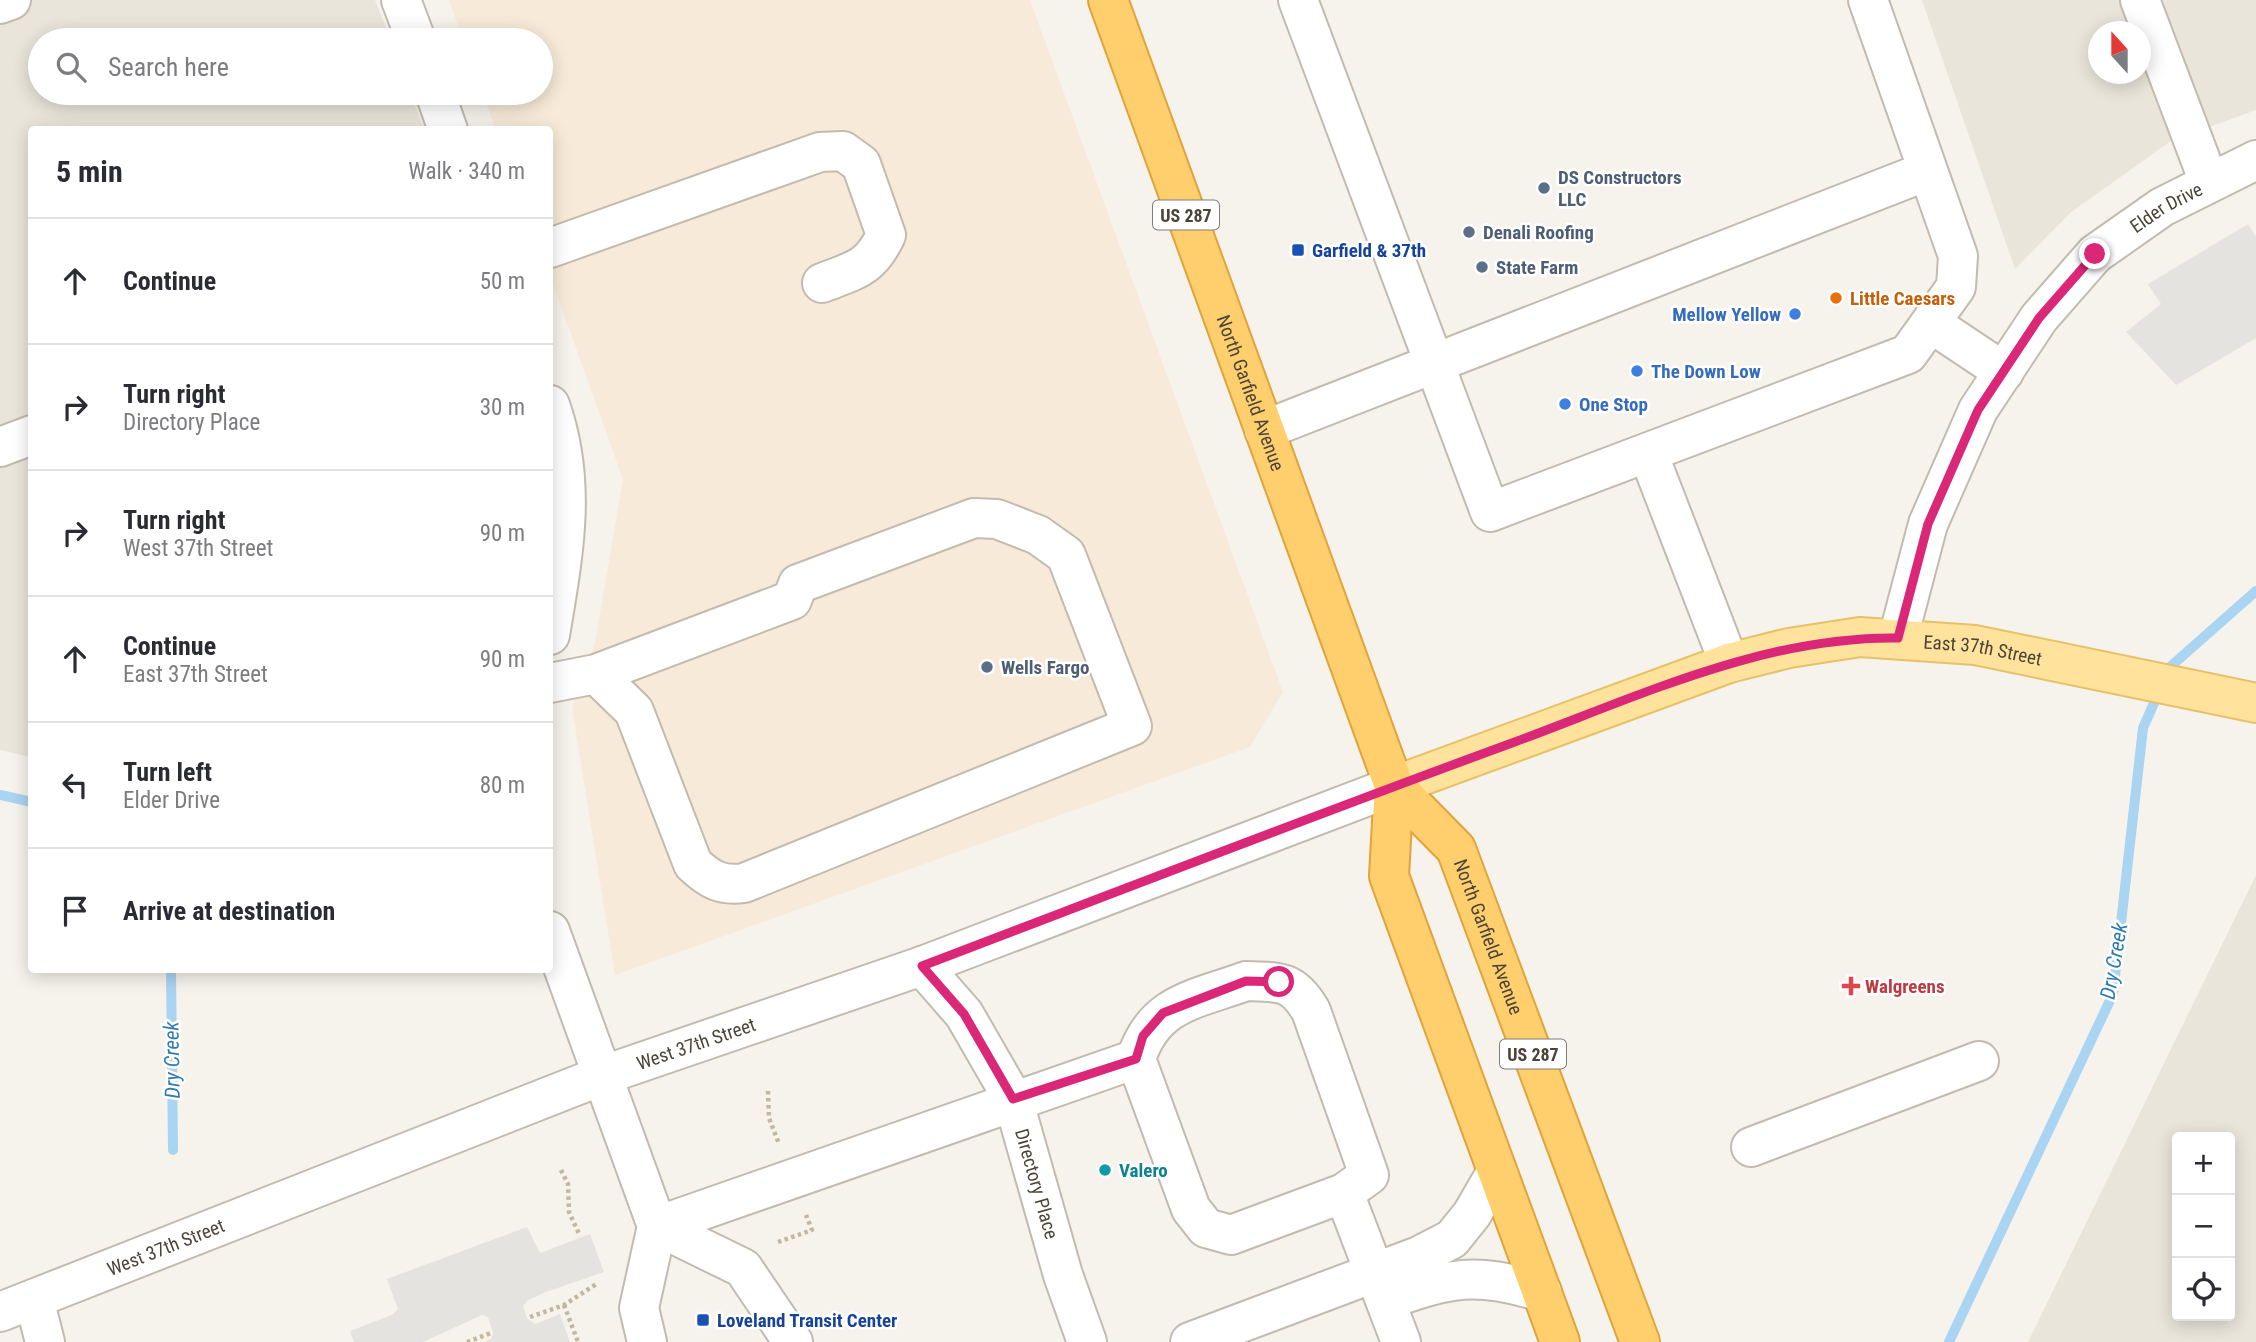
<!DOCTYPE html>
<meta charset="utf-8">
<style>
body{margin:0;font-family:"Roboto Condensed",sans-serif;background:#f2f2f3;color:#2b2b33}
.controls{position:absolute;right:21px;bottom:21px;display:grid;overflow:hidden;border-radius:7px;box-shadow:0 4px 18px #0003}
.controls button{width:63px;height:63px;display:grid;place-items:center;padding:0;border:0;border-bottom:2px solid #e1e1e2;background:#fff;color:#2b2b33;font:35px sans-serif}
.compass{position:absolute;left:2088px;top:21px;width:63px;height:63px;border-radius:50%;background:#fff;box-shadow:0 4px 18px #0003;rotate:339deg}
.stop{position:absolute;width:21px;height:21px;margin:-16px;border:5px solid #db2777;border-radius:50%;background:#fff}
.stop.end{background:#db2777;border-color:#fff;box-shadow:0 2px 7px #0008}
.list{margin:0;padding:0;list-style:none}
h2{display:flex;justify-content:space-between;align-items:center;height:91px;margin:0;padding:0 28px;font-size:30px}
h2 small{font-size:23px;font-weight:400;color:#7c7c81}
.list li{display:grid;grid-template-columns:46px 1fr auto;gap:21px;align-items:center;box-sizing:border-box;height:126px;padding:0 28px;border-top:2px solid #e1e1e2}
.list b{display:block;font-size:26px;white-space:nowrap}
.list p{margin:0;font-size:23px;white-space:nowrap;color:#7c7c81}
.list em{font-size:23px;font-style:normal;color:#7c7c81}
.icon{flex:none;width:38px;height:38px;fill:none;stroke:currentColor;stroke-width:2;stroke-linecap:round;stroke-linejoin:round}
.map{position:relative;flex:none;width:2256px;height:1342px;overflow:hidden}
.search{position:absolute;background:#fff;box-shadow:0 4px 18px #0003;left:28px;top:28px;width:525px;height:77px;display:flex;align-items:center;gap:18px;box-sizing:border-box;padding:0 24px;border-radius:38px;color:#7c7c81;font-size:26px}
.panel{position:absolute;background:#fff;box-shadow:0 4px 18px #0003;left:28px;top:126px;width:525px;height:847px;border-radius:7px}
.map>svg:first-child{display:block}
.residential{fill:#eae5da;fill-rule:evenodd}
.commercial{fill:#f7ead8}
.parking{fill:#e5e3e0}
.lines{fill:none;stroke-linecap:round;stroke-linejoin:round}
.stream{stroke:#a9d4f2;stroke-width:10}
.minor-casing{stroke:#c2bbae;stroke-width:42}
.major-casing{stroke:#e6c16a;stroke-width:42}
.highway-casing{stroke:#e0a43c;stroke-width:42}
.path{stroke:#c4b79f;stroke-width:4.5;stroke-dasharray:3.5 3.5;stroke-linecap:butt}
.minor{stroke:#fff;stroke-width:38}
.major{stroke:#ffe39c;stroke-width:38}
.highway{stroke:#ffcf6e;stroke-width:38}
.route{stroke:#db2777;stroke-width:9}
.service-dot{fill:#5c6f8a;stroke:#fff;stroke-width:2.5}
.transit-dot{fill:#1a4fb4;stroke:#fff;stroke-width:2.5}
.food-dot{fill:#e8710a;stroke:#fff;stroke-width:2.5}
.shop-dot{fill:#3f7fe0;stroke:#fff;stroke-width:2.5}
.health-dot{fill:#e0444e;stroke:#fff;stroke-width:2.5}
.culture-dot{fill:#0f9aa8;stroke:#fff;stroke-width:2.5}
.labels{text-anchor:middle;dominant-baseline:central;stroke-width:5;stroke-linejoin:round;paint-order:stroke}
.shield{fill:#fff;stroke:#817c74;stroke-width:2}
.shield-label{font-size:18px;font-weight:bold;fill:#4b4439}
.service-label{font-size:19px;font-weight:bold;fill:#4e5e75;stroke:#fff;text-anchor:start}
.street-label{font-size:19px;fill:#4b4439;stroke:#fff}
.transit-label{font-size:19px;font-weight:bold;fill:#164399;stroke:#fff;text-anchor:start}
.food-label{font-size:19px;font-weight:bold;fill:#c56008;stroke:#fff;text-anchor:start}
.shop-label{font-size:19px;font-weight:bold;fill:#366cbe;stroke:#fff;text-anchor:start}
.health-label{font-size:19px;font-weight:bold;fill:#be3a42;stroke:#fff;text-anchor:start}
.culture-label{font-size:19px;font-weight:bold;fill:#0d838f;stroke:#fff;text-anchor:start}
.water-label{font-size:21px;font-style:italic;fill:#2e7ab2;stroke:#fff}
</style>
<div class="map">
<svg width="2256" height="1342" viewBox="0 0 2256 1342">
<rect width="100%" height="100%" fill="#f6f3ec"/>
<g class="residential">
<polygon points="0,0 375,0 391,40 40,40 40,93 410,93 424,129 32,130 31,757 0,750"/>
<path d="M1922,0H2256V110L2171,141L2070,213L2015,269ZM2098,32H2140V74H2098Z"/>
<path d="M2256,875V1342H2028ZM2177,1137H2230V1316H2177Z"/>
</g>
<polygon class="commercial" points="449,0 1030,0 1283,692 1250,747 615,975 572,708 595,643 623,479 550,276 550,130 496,129 482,93 541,93 541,40 463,40"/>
<g class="parking">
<polygon points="2248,224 2256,237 2256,338 2176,385 2126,332 2161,304 2148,284"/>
<polygon points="527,1227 540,1253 590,1234 604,1272 546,1292 528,1300 523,1306 527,1318 535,1324 560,1314 570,1342 484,1342 491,1339 493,1333 488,1317 482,1315 423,1342 354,1342 350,1331 392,1315 398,1309 387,1279"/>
</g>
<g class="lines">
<g class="stream">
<polyline points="0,795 32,802"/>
<polyline points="171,970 173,1150"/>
<polyline points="1949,1342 2113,994 2143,728 2170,667 2256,591"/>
</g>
<defs>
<g id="minor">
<polyline points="401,0 416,40"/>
<polyline points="1298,0 1490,512 1908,354 1956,287 1958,256 1868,0"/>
<polyline points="2140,0 2209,182"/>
<polyline points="0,4 11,0"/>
<polyline points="435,93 448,130"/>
<path d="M550,248L820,152L843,151L861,164L886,235C870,269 855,270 822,283"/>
<polyline points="1932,324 2004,372"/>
<path d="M550,405C578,484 563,556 550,635"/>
<polyline points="1264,430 1927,171"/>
<polyline points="0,447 32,435"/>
<polyline points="1648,453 1729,663"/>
<path id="s1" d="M1898,638L1928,524L1978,410L2039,318L2095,254L2162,207L2256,160"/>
<path d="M550,683L596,674L792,600L798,584L974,518L997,519L1038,535L1066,555L1132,726L744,883C721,886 710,880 693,864L634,711L596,674"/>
<polyline points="550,931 657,1226 639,1308 647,1342"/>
<path id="s2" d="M922,966L964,1014L1013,1099L1063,1275L1087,1342"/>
<path d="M1246,981C1280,982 1293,980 1311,1011L1369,1175L1344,1193L1231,1235L1206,1228L1191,1209L1136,1059C1154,1002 1195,1000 1246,981Z"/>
<polyline points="1751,1147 1979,1061"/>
<polyline points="1344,1193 1401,1342"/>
<polyline points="657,1226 1136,1059"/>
<polyline points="657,1226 743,1268 793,1342"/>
<polyline points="34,1299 45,1342"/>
<path d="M1386,1300C1453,1277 1473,1272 1542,1292"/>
<path id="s3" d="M0,1312L601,1076L922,966L1394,786"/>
<polyline points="1190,1342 1419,1256 1452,1239 1472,1214 1497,1171"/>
</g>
<g id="major">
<path id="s4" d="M1394,786L1729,663L1789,648L1860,637L1975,645L2256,703"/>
</g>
<g id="highway">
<path id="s5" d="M1108,0L1394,786L1389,876L1560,1342"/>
<path id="s6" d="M1394,786L1456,849L1640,1342"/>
</g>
</defs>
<use href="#minor" class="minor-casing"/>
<use href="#major" class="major-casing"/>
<use href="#highway" class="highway-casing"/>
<g class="path">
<polyline points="768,1091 769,1118 779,1144"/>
<polyline points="561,1170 568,1184 569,1212 580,1236"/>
<polyline points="778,1242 812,1230 806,1215"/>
<polyline points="564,1305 578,1342"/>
<polyline points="530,1317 564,1305 598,1283"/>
<polyline points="467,1342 491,1333"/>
</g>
<use href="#minor" class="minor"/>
<use href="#major" class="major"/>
<use href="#highway" class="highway"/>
</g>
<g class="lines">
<path class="route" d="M1279,982L1246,981L1163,1013L1143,1036L1136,1059L1013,1099L964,1014L922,966C1119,891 1315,815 1512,743C1637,697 1764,636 1898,638L1928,524L1978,410L2039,318L2095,254"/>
</g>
<g class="service-dot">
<circle cx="1544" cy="188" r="7"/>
<circle cx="1469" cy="232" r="7"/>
<circle cx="1482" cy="267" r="7"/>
<circle cx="987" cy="667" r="7"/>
</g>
<g class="transit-dot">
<rect x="1291" y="243" width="14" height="14" rx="3.5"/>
<rect x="696" y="1313" width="14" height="14" rx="3.5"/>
</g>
<circle class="food-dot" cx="1836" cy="298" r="7"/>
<g class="shop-dot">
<circle cx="1795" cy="314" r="7"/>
<circle cx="1637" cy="371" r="7"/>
<circle cx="1565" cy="404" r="7"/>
</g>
<path class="health-dot" d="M1847.5 975.5h7v7h7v7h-7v7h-7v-7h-7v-7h7z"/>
<circle class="culture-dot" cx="1105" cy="1170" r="7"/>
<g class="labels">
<g class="shield">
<rect x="1153" y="200.5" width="66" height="29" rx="5"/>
<rect x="1500" y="1039.5" width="66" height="29" rx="5"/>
</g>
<g class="shield-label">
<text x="1186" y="215">US 287</text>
<text x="1533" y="1054">US 287</text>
</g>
<g class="service-label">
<text x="1558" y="177">DS Constructors<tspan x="1558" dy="22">LLC</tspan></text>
<text x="1483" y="232">Denali Roofing</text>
<text x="1496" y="267">State Farm</text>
<text x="1001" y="667">Wells Fargo</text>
</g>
<g class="street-label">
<text stroke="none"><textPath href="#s1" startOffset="523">Elder Drive</textPath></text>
<text stroke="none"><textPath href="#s5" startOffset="418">North Garfield Avenue</textPath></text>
<text stroke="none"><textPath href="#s4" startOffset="614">East 37th Street</textPath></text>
<text stroke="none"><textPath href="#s6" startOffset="182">North Garfield Avenue</textPath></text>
<text stroke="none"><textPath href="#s3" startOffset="746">West 37th Street</textPath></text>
<text stroke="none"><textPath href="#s2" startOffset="250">Directory Place</textPath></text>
<text stroke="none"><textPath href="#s3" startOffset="178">West 37th Street</textPath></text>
</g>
<g class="transit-label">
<text x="1312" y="250">Garfield &amp; 37th</text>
<text x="717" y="1320">Loveland Transit Center</text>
</g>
<g class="food-label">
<text x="1850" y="298">Little Caesars</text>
</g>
<g class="shop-label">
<text x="1781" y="314" text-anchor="end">Mellow Yellow</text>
<text x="1651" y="371">The Down Low</text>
<text x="1579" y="404">One Stop</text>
</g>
<g class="health-label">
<text x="1865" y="986">Walgreens</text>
</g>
<g class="culture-label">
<text x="1119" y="1170">Valero</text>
</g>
<g class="water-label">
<text transform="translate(2114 961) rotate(-80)">Dry Creek</text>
<text transform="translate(172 1060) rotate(-91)">Dry Creek</text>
</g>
</g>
</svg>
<div class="controls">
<button>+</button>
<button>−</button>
<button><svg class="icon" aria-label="locate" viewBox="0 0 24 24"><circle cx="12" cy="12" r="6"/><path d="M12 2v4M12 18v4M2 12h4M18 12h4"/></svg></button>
</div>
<svg class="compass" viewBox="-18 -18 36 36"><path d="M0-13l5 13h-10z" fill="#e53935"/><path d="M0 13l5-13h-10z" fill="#7c7c81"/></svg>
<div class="stop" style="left:1279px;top:982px"></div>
<div class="stop end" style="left:2095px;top:254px"></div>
<div class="search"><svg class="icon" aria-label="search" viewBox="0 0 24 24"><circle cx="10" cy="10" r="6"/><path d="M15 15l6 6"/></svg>Search here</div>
<section class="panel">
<h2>5 min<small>Walk · 340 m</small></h2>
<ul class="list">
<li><svg class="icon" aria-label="ahead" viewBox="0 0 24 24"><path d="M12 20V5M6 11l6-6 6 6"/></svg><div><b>Continue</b></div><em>50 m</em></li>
<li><svg class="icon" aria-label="right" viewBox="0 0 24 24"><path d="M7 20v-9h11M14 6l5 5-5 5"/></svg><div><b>Turn right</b><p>Directory Place</p></div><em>30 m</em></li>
<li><svg class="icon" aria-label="right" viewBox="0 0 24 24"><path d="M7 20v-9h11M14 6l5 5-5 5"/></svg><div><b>Turn right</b><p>West 37th Street</p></div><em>90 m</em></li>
<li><svg class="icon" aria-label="ahead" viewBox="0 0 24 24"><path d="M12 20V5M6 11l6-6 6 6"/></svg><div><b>Continue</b><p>East 37th Street</p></div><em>90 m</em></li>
<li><svg class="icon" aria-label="left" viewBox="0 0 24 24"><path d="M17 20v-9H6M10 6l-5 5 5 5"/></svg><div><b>Turn left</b><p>Elder Drive</p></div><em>80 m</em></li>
<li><svg class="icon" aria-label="arrive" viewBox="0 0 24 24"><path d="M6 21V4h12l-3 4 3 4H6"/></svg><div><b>Arrive at destination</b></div></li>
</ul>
</section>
</div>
